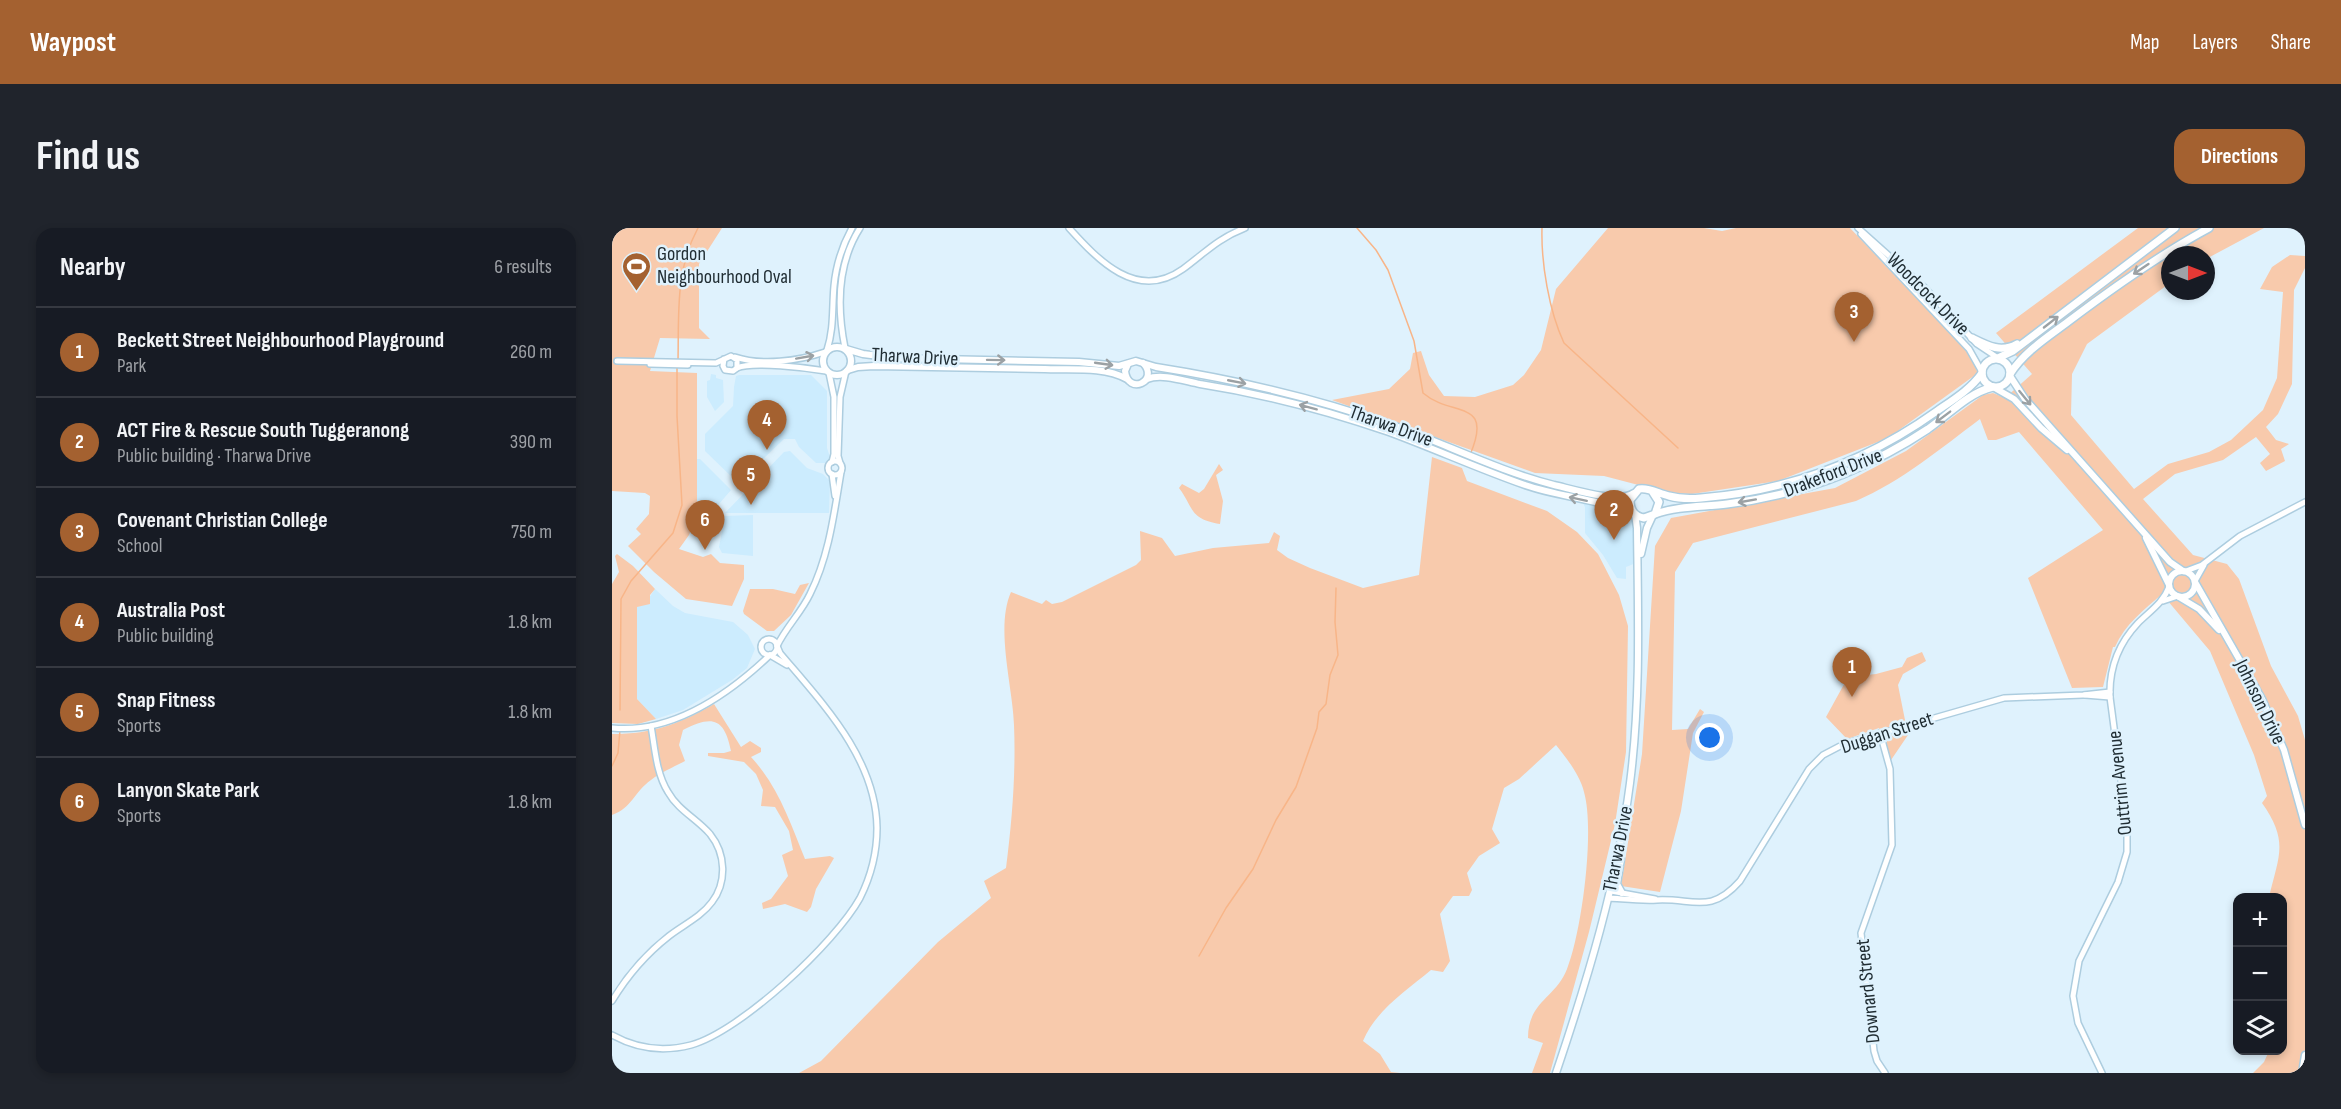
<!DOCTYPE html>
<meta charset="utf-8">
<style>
body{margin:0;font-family:"Sofia Sans Condensed",sans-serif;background:#20242c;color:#f1f3f6}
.controls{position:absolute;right:18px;bottom:18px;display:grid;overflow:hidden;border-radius:12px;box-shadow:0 3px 9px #0003}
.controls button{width:54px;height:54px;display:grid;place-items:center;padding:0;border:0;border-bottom:2px solid #363941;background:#171b24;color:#f1f3f6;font:30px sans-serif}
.compass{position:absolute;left:1549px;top:18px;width:54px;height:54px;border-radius:50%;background:#171b24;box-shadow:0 3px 9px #0003;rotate:90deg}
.you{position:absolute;left:1098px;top:510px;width:21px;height:21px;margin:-15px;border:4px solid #fff;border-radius:50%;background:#1a73e8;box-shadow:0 0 0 9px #1a73e833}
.badge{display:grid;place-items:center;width:39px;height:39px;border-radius:50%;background:#a46130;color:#fff;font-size:20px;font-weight:700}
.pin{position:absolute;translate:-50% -50px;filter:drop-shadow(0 2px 3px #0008)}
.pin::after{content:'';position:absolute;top:32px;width:21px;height:18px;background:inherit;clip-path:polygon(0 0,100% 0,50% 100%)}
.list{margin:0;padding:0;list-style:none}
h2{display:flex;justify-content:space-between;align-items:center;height:78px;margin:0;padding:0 24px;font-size:26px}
h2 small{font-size:20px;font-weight:400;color:#9ea1a6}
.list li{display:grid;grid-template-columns:39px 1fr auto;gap:18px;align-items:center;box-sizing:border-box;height:90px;padding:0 24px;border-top:2px solid #363941}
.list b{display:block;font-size:22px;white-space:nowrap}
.list p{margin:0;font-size:20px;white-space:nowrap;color:#9ea1a6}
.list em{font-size:20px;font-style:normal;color:#9ea1a6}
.icon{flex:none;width:33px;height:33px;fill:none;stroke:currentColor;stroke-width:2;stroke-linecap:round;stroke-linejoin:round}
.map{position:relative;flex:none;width:1693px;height:845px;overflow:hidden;border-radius:18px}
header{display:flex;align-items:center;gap:36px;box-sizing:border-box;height:84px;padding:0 30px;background:#a46130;color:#fff}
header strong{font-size:28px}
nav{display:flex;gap:33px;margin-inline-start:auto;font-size:21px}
.intro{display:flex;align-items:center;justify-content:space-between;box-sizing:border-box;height:144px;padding:0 36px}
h1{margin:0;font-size:42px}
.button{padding:15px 27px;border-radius:18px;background:#a46130;color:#fff;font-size:21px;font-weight:700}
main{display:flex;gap:36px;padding:0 36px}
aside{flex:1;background:#171b24;border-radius:18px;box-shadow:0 3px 9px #0003}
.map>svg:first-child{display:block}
.built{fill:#ccecfe}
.green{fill:#f8caac}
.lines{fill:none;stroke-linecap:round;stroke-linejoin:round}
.stream{stroke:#f8b588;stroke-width:1.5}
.secondary-casing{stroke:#adcddf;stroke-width:8}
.primary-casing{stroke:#adcddf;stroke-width:9}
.highway-casing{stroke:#adcddf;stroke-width:10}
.secondary{stroke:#fff;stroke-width:5}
.primary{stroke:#fff;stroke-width:6}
.highway{stroke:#fff;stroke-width:7}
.oneway{stroke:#9ba1a4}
.labels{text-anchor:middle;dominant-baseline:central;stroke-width:5;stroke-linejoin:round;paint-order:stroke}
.poi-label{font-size:20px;fill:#212e34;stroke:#dff2fd;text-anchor:start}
.street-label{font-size:20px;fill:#212e34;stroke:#dff2fd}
</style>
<header>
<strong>Waypost</strong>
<nav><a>Map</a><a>Layers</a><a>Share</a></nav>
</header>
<div class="intro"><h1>Find us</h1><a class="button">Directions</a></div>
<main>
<aside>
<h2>Nearby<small>6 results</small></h2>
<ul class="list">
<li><span class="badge">1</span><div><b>Beckett Street Neighbourhood Playground</b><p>Park</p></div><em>260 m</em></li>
<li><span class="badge">2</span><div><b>ACT Fire &amp; Rescue South Tuggeranong</b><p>Public building · Tharwa Drive</p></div><em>390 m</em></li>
<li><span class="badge">3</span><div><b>Covenant Christian College</b><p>School</p></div><em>750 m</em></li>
<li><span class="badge">4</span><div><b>Australia Post</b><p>Public building</p></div><em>1.8 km</em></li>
<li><span class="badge">5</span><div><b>Snap Fitness</b><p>Sports</p></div><em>1.8 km</em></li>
<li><span class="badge">6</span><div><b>Lanyon Skate Park</b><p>Sports</p></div><em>1.8 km</em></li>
</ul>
</aside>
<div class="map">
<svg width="1693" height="845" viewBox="0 0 1693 845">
<rect width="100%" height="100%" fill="#dff2fd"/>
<g class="built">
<polygon points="99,146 104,147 104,150 111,152 112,174 103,183 95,169 95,153 98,152"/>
<polygon points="127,147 199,147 215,163 215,220 218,229 213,235 204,235 187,219 183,211 172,211 126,255 93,223 93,206 121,178 122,159 124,148"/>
<polygon points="178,223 195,240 211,246 218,253 217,285 113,285 172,224"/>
<polygon points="85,231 88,231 119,262 107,276 103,285 85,285"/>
<polygon points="971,275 1000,280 1021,289 1024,335 1014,339 1014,351 1005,350 991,327 973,305 973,279"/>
<polygon points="141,287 141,328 110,325 107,319 113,288"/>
<polygon points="43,361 61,378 73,385 121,394 136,407 143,421 135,440 120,452 71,482 44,491 25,471 25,379 33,376"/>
</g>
<g class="green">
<polygon points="0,0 110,0 87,36 87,100 98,111 48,110 38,143 85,145 85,286 77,307 67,321 91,329 99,326 108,335 132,337 132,351 120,378 74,371 42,344 16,318 29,306 24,301 37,286 38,268 33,265 0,263"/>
<polygon points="996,0 1092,0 1110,3 1124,0 1238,0 1344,111 1358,127 1366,145 1276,210 1166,253 1080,266 1057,265 992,248 923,245 720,172 777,161 798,141 801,125 809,123 817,147 832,168 863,169 901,157 912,147 929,122 944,61"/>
<path d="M1526,0H1652L1594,31V27H1558V55L1475,116L1460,146L1459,187L1522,261L1556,236L1597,224L1619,212L1651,182L1665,150L1671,64L1648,61L1660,39L1678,27L1693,28V40L1682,62L1680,156L1666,186L1654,199L1664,212L1677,216L1669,221L1673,233L1654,243L1648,235L1658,226L1644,209L1611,232L1563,246L1531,271L1581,327L1615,336L1627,351L1659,438L1686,488L1693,512V845H1641L1652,834L1657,823L1670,822V670L1657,669C1667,627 1677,613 1650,575L1655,568L1642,527L1598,423L1550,366C1532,382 1513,396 1503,419H1501L1491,459L1460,460L1416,350L1491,302L1407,204L1384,212H1376L1368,191C1328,221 1290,253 1244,273L1081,315L1063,344L1060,502L1076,501L1088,481L1092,484L1081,505L1069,583L1048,664L1009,658L1030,526L1043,318L1059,290L1223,260L1294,223L1371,167L1381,165L1393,170L1420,146L1384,105Z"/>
<path d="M820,229L850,240L855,253L935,283L965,304L986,326L1007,367L1016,398L1014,524L1003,596L977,704L938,845H920L931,815L916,810C916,773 944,770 955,741C970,703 983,602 972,564C968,547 955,531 944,517L907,551L892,560L880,601L888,615L867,628L855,645L860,662L857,668H841L828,686L838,733L831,744L819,742C794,763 764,782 751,813L768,826L779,844L788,845H187L209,833L326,714L379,670L372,653L394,640C400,593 404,545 402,497C401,459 383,400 399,364L430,376L434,372L440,376L450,374L524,337L529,332L528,303L550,310L563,328L601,320L657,315L662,304L668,308L665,322L676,330L698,340L751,360L807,347Z"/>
<path d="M607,236L611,242L604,247L611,273L608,296C577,291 582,280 567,260L570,256L587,265L592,261Z"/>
<polygon points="5,326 21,338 43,361 38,367 38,376 25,379 25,471 44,491 26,496 0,495 0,356 7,344 3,328"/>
<polygon points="197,355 179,387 162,403 155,403 132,386 131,383 138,361 161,361 183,366 188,357"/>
<polygon points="1310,424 1314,433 1291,446 1286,457 1296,507 1279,532 1267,500 1235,511 1214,489 1236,449 1264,446 1290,439 1295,430"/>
<path d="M102,476L129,519L138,513L149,520V524L139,529C166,558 178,594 193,631L218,628L222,630L204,661L199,679L195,684L173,676L151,681L150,675L159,671L176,648L170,627L181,622L177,603L163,579L149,578L151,562L144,546L132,534L96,528V525H112L119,523C112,488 99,488 71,502L67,517L73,533C62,539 49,544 39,552C22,564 20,580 0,587V506C41,506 67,496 102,476Z"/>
</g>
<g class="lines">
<g class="stream">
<path d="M745,0L764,22L776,42L802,113L811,165C840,190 882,170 858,227"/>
<path d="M930,0C929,35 937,83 952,115L1066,220"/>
<path d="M66,133C67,87 63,42 86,0"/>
<polyline points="8,482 9,371 19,353 61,305 70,277 65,188 65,138"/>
<polyline points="0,538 6,525 8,502"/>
<polyline points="587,728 614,680 641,641 664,592 684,559 705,500 707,484 714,476 718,447 726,427 723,394 724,360"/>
</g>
<defs>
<g id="secondary">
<path d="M457,0C486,32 525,74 571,41C594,24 605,11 633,0"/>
<polyline points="1246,0 1312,59 1365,116 1386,130"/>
<polyline points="1249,6 1357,121 1370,144"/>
<path d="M233,120C225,80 225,36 248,0"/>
<path d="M215,122C222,101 220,80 222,58C224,37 230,18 240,0"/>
<path d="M123,129C150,138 186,133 213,124"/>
<polyline points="5,133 104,135 119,128 125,132 125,140 121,143 113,142 111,138 112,131"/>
<polyline points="38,136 76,137"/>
<path d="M125,140C140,133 196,140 214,143"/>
<polyline points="217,145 222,169 222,226 220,234"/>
<circle cx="223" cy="240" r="7"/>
<polyline points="228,235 226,228 228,169 234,143"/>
<polyline points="220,246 223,268"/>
<polyline points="1574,343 1590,337 1628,308 1693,274"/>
<polyline points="1583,353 1592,337"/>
<polyline points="1551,373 1566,368"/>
<circle cx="157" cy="419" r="8"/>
<path d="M165,418C174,399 189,385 198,366C217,328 222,286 229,244"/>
<polyline points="158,427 175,437"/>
<polyline points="1473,467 1498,469"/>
<path d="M0,500C61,506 116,467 158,427"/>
<polyline points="1268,505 1278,541 1280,617 1249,705 1262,823 1265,833 1273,845"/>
<polyline points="999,663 1043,671"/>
<path d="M997,670C1013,671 1029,673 1045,672C1081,670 1098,687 1128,653L1197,541L1211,527L1232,516L1392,470L1471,467L1498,464"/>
<path d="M0,773C15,748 34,726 57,708C71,697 89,689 100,674C115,654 114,626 98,606C85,591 66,582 56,564C44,545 43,520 39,498"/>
<path d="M0,807C25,821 52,824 79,817C129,803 223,715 248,670C259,648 265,625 265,600C264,530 210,475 168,425L165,418"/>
<path d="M1490,845L1466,795L1461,768L1467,733L1506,654L1515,624V598L1498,469C1497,441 1507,415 1526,395C1538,383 1551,375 1557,359"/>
</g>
<g id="primary">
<circle cx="225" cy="133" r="14"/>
<path d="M234,121L251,126L283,130L467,134L507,138L524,133L544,139C626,152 705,170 783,198C836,217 887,243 942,257C960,261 1007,276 1022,265"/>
<path d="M516,136L513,143C516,168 548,153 531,135"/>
<path d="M236,142L246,139L262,138C319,139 376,140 433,141C458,142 492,138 515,151"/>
<polyline points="1398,148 1413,171 1558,334 1571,343"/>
<path d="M535,151C550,145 572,153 588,156C652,166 716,183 777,204C823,221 867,241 913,257C948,269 987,271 1022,286"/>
<polyline points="1381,159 1402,171 1429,200 1455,222"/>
<polyline points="1534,310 1557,357"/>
<polyline points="1029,326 1035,300 1041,287"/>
<circle cx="1570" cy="356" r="13"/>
<polyline points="1583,354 1650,471 1672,522 1693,597"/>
<polyline points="1567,369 1587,381 1607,402"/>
<polyline points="1009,631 1005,656 1010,665"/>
<path d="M944,845C976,750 1005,655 1018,555C1029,470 1026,385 1025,300L1023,286"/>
<polyline points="1690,845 1693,827"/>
</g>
<g id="highway">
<path d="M1360,110C1376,118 1389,125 1405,116"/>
<polyline points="1386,130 1401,123 1563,0"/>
<circle cx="1384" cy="145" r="14"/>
<path d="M1398,146C1413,123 1436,109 1457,93C1502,59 1547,27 1597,0"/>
<path d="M1040,263L1047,274L1043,286L1032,290C1022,288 1018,282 1018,272L1027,261C1037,259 1047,266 1057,268C1068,271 1078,271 1089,270C1175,263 1255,233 1325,183C1341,172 1359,161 1370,145"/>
<path d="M1043,286C1066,278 1091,279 1115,276C1155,271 1194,261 1231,246C1260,234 1289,219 1316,201C1336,187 1356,165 1381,159"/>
</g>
</defs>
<use href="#secondary" class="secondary-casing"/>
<use href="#primary" class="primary-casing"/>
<use href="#highway" class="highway-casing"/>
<use href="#secondary" class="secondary"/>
<use href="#primary" class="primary"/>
<use href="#highway" class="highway"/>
</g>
<defs><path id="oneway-shaft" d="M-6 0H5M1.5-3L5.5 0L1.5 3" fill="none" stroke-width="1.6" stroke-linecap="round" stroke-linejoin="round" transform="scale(1.5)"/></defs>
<g class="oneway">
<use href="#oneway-shaft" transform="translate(1529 41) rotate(146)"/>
<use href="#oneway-shaft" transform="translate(1439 94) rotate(-38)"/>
<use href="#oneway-shaft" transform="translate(193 129) rotate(-10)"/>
<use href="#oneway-shaft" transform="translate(384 132) rotate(1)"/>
<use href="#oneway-shaft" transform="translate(492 136) rotate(8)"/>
<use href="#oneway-shaft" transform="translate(625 154) rotate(11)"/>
<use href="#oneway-shaft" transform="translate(1413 170) rotate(51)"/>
<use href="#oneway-shaft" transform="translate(696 179) rotate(-165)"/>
<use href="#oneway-shaft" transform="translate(1331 189) rotate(143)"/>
<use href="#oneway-shaft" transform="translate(966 271) rotate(-168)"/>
<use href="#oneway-shaft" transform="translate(1135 273) rotate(170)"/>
</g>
<defs>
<symbol id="stadium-pin" viewBox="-11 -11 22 30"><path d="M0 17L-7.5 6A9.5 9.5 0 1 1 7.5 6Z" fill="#a46130" stroke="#dff2fd"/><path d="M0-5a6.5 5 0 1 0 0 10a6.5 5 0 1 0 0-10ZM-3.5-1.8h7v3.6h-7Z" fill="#fff"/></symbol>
</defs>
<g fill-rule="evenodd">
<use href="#stadium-pin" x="8" y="22" width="33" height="45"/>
</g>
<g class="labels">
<g class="poi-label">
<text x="45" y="26">Gordon<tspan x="45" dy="23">Neighbourhood Oval</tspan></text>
</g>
<g class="street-label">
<text transform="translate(1316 66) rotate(45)">Woodcock Drive</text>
<text transform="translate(303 129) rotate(3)">Tharwa Drive</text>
<text transform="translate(779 198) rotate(20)">Tharwa Drive</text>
<text transform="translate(1221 245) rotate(-21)">Drakeford Drive</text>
<text transform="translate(1648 474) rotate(64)">Johnson Drive</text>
<text transform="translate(1275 505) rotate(-18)">Duggan Street</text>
<text transform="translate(1508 555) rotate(-96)">Outtrim Avenue</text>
<text transform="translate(1006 621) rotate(-79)">Tharwa Drive</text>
<text transform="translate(1256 763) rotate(-96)">Downard Street</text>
</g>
</g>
</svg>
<div class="controls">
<button>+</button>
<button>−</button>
<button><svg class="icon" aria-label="layers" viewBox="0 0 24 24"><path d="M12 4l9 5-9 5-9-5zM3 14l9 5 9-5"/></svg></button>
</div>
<svg class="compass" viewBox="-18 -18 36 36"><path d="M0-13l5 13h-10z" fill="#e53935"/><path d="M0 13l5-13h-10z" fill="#9ea1a6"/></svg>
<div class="you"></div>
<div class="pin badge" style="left:1240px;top:469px">1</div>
<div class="pin badge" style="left:1002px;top:312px">2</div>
<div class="pin badge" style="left:1242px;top:114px">3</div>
<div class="pin badge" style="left:155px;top:222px">4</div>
<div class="pin badge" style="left:139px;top:277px">5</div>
<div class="pin badge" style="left:93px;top:322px">6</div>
</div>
</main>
